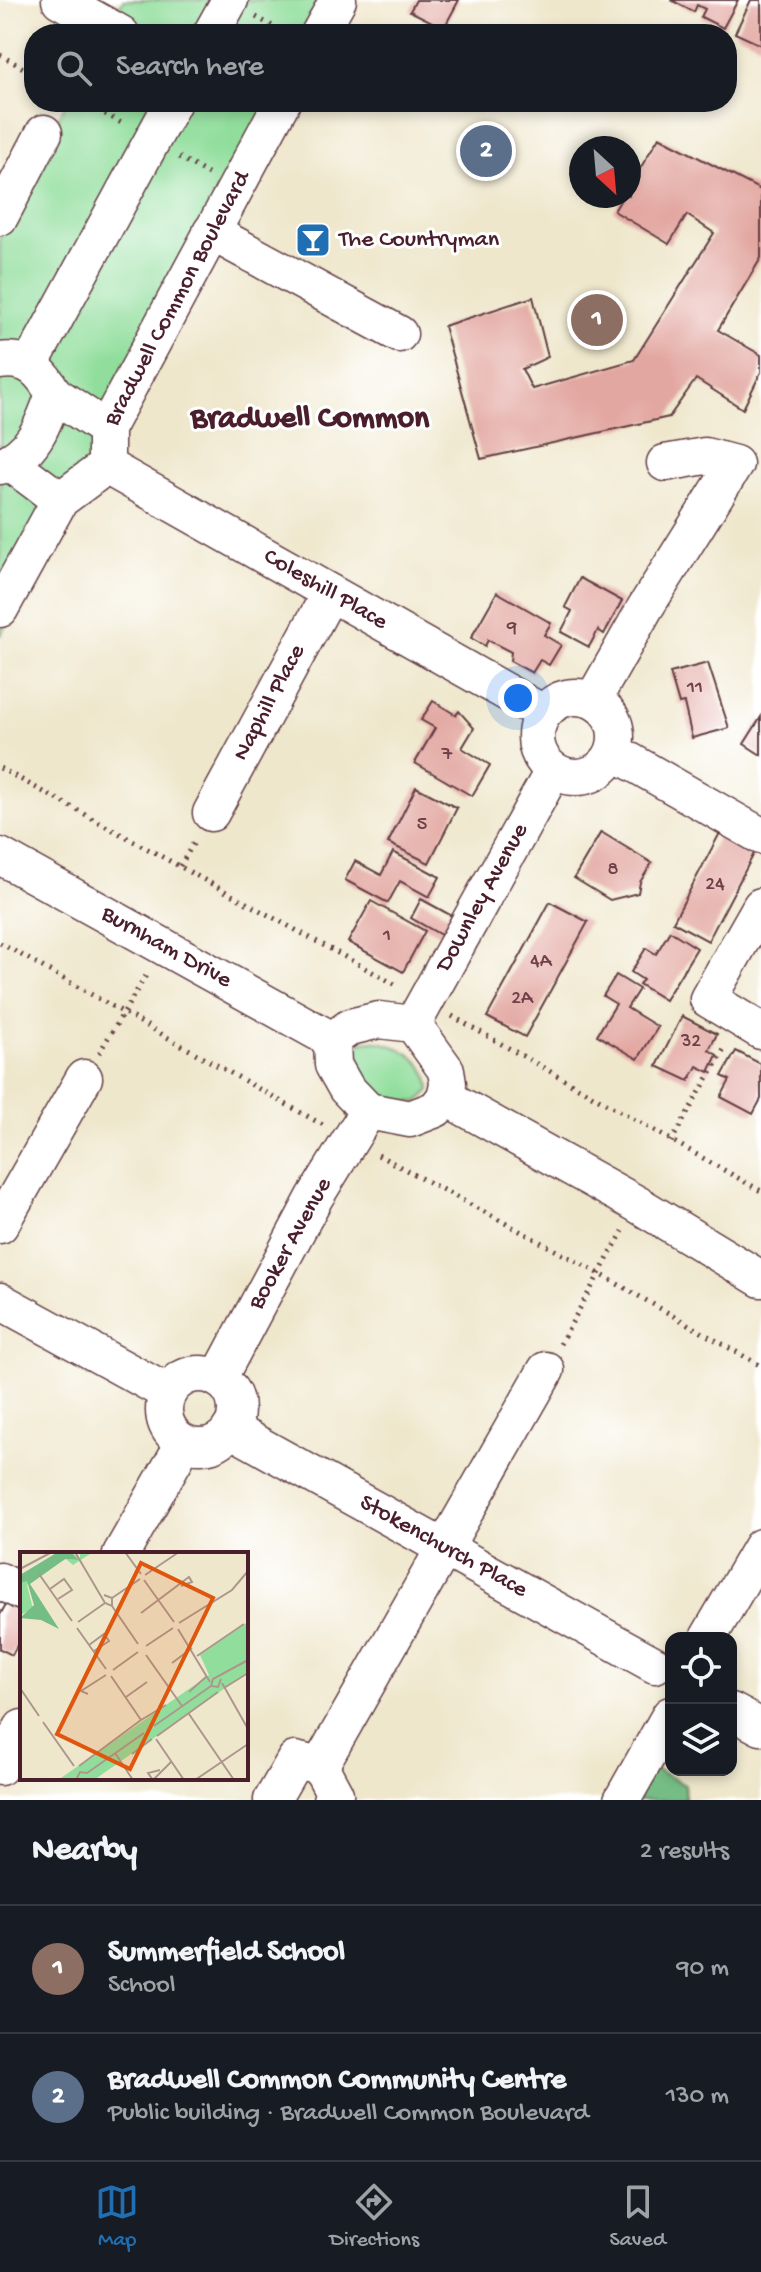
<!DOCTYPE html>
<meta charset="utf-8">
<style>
body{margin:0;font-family:"Gochi Hand",sans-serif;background:#242831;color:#f1f3f6}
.controls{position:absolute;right:24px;bottom:24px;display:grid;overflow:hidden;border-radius:16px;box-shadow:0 4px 12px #0003}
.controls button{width:72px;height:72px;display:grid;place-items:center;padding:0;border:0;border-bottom:2px solid #363941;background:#171b24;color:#f1f3f6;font:40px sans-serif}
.compass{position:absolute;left:569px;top:136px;width:72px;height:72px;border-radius:50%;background:#171b24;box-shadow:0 4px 12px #0003;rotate:154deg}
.you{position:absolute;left:518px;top:698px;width:28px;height:28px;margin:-20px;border:6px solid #fff;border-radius:50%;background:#1a73e8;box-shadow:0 0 0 12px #1a73e833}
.badge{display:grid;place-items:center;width:52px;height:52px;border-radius:50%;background:#1f6fb2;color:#fff;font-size:26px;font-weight:700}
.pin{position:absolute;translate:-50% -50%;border:4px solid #fff;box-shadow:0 2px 8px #0006}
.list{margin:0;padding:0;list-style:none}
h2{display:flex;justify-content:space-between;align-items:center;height:104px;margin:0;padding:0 32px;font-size:34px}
h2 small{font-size:26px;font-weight:400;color:#9ea1a6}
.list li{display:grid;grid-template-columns:52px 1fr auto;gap:24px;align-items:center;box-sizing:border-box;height:128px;padding:0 32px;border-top:2px solid #363941}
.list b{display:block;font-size:30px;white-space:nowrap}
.list p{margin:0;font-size:26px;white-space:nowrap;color:#9ea1a6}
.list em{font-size:26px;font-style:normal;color:#9ea1a6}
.icon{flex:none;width:44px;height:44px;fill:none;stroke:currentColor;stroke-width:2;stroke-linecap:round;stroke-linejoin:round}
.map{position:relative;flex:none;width:761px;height:1800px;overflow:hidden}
.search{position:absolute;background:#171b24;box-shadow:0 4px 12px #0003;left:24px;right:24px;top:24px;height:88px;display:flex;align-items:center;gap:20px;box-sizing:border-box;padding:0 28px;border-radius:32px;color:#9ea1a6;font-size:30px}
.sheet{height:360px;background:#171b24}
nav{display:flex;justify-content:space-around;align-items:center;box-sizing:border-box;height:112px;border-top:2px solid #363941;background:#171b24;font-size:22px;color:#9ea1a6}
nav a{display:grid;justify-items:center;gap:4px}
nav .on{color:#1f6fb2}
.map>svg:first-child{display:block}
.green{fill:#91de9c;stroke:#6e7e64;stroke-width:2}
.forest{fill:#74bd84;stroke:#5f6e58;stroke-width:2}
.building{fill:#e3a7a1}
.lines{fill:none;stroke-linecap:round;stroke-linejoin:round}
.minor-casing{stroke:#633d43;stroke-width:39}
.path{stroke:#633d43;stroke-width:5;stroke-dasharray:2 6;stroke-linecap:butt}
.minor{stroke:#fff;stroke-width:36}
.labels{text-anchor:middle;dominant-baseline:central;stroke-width:6;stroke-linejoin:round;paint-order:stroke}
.number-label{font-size:20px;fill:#704148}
.poi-label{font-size:24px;fill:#4a1f2b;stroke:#fff;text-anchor:start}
.street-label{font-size:24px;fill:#4a1f2b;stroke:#fff}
.district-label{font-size:32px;font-weight:bold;fill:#4a1f2b;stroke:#fff}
.inset-road{fill:none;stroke:#ad978c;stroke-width:2}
.view{fill:#e0560e;fill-opacity:0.15;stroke:#e0560e;stroke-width:4}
.inset-edge{fill:none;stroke:#4a1f2b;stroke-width:4}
</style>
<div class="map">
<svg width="761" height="1800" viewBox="0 0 761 1800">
<rect width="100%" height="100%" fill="#fff"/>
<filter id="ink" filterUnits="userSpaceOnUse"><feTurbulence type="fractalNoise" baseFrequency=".0125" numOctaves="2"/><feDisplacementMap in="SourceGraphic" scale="16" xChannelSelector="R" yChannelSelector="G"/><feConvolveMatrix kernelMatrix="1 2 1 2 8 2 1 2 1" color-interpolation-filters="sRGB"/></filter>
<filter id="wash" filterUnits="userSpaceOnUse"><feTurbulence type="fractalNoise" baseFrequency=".006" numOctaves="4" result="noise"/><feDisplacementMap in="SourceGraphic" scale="32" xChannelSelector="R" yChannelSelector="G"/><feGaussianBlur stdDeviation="1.8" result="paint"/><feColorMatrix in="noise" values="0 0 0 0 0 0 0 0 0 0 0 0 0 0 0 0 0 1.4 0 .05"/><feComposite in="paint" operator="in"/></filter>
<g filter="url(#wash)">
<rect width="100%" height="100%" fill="#efe7cc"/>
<g class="green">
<polygon points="123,0 350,0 331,34 105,34"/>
<polygon points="67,102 294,102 0,636 0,223"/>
<path d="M370,1041C397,1043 429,1059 430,1090L418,1102C371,1102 370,1093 347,1057C351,1044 358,1043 370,1041Z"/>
</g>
<polygon class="forest" points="650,1766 685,1785 685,1800 632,1800"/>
<g id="blocks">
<g class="building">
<polygon points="416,0 459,0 444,28 410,11"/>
<polygon points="671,0 738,0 723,28 701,17 705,9 697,5 694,12"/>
<polygon points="751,0 761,0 761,45 735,33"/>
<polygon points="659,137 761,190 761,258 718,330 761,355 761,372 743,409 696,379 669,417 481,459 444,326 533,297 548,357 522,369 532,389 634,360 714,233 687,215 669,244 614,211 623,196 629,196 629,187"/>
<polygon points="580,578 622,601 604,634 598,630 589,647 561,632 572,611 565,607"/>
<polygon points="497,592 551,623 544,635 561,645 549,665 540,660 532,673 510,661 511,652 488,640 485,646 471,638"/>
<polygon points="708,663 729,728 692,738 684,703 679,704 670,673"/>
<polygon points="433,701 456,715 459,711 474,728 462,748 490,765 472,796 415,763 435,728 421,720"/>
<polygon points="761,717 761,755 744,744"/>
<polygon points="416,787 457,808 429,863 388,843"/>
<polygon points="722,829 757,848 708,941 673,922"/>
<polygon points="601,832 652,863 640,882 638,893 610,900 574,878"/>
<polygon points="393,852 440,877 429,897 400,881 388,903 345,880 355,861 381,875"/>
<polygon points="421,899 452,916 441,935 411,918"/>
<polygon points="371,901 425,931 403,972 348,942"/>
<polygon points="550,902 588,922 525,1037 487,1017"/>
<polygon points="670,931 697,948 665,1000 639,984 643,980 631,972 646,948 656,954"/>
<polygon points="616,975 639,989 627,1008 658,1027 638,1059 597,1035 616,1004 603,996"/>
<polygon points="682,1016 717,1034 709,1050 717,1055 709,1072 697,1066 689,1081 657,1066"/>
<polygon points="736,1051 761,1064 761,1099 753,1114 721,1097 730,1080 722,1076"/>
<polygon points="6,1604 22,1613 22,1636 12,1655 0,1649 0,1615"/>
</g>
</g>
</g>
<g filter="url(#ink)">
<use href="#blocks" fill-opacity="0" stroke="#633d43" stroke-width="2"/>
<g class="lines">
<defs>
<g id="minor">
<polyline points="60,0 121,34"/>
<polyline points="211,34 230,0"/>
<polyline points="319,34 338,0"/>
<polyline points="0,217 44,133"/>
<polyline points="211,232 399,334"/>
<path d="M0,361C29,357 41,371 54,394C43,425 33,454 0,466"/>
<polyline points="30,365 173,102"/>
<polyline points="54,394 106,429"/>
<polyline points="9,462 60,500"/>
<polyline points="106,466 543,713"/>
<polyline points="106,466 106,429 282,102"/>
<polyline points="0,609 60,500 106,466"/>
<circle cx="576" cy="737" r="40"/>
<polyline points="593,700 645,608 735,464 705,456 665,463"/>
<polyline points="614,752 761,836"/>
<polyline points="211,813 330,593"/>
<polyline points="0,856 332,1040"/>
<polyline points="761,906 708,999 761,1031"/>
<polygon points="379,1020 413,1024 446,1070 448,1084 445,1097 436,1109 410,1119 368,1111 346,1088 333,1065 332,1040 350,1027"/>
<polyline points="413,1024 553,771"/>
<polyline points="445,1097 637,1204 761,1279"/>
<polyline points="0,1225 84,1078"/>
<polyline points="0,1301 168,1393"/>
<circle cx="200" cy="1410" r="36"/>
<polyline points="218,1379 315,1197 368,1111"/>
<polyline points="230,1429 655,1665"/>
<polyline points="121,1554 184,1443"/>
<polyline points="0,1581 22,1592"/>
<polyline points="708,1638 761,1547"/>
<polyline points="731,1711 761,1727"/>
<polyline points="320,1766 546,1370"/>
<polyline points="320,1766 335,1794 331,1800"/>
<polyline points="0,1767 22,1728"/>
<polyline points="272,1800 295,1760 320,1766"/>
<polyline points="622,1800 670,1715"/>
</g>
</defs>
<use href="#minor" class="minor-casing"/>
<g class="path">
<polyline points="256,17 287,34"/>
<polyline points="0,55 34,74"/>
<polyline points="84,102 125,125"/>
<polyline points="179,157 208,174"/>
<polyline points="0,768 398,986"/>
<polyline points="180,866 196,839"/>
<polyline points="0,943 323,1125"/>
<polyline points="452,1016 761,1191"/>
<polyline points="99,1053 148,972"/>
<polyline points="671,1142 726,1046"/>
<polyline points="378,1155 600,1274 761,1366"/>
<polyline points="560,1344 623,1231"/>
</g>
<use href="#minor" class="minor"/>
</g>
</g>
<defs>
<symbol id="bar-square" viewBox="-11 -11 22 22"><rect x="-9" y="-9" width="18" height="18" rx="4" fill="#1f6fb2" stroke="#fff"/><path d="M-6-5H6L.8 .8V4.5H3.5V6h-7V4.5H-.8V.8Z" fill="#fff"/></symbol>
</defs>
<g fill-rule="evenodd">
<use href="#bar-square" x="293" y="220" width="40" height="40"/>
</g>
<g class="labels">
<g class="number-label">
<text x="512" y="629">9</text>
<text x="695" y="688">11</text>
<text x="447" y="755">7</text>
<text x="422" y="825">5</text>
<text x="613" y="870">8</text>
<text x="715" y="885">24</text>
<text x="387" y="936">1</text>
<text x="541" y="962">4A</text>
<text x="522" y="999">2A</text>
<text x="691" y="1042">32</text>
</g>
<g class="poi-label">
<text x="339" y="240">The Countryman</text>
</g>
<g class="street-label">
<text transform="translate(178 299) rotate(-62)">Bradwell Common Boulevard</text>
<text transform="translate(325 590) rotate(30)">Coleshill Place</text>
<text transform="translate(270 703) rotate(-62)">Naphill Place</text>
<text transform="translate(483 898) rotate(-61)">Downley Avenue</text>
<text transform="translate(166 948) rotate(29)">Burnham Drive</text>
<text transform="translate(291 1244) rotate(-61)">Booker Avenue</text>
<text transform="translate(443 1547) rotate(29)">Stokenchurch Place</text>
</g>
<g class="district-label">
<text x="310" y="420">Bradwell Common</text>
</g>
</g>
<g transform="translate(20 1552)">
<rect width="228" height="228" fill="#efe7cc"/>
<path d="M51,0L60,7V0H73L53,13L46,7L19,22L7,33L13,57L0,63V31L45,7L57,8ZM228,70V120L74,228H38L189,123L180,103Z" fill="#91de9c"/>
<path d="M38,0H51L58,8L45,7L10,32L39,77L21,68L0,66L14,53L7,29L0,31V23Z" fill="#74bd84"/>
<path class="inset-road" d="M55,0L85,51L92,54V46L84,43M105,0L121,22M0,17L32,0M19,22L52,69M125,23L159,0M124,28L154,70M30,37L44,27L52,38L38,47M92,46L120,27M92,54L118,92M121,61L169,25L172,30L161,34M58,70L85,51M159,71L212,38L228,19M57,76L86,117M158,77L190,130M69,93L84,82L89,89L74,99M126,94L153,76M126,103L162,154M177,104L224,72M152,111L172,96M93,118L118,100M91,124L121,168M201,127L198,135L191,134L193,127L228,108M202,131L228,177M0,136L19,164M204,136L228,121M169,140L187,124M68,142L61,139L86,123M106,145L127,130M169,162L214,228M121,168L146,153M23,170L54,214M134,174L191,134M137,184L198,140M136,187L164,228M95,201L113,228M112,202L132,187M59,214L121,168M140,218L128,221L133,228L151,210M56,228L60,220L67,221L124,181M175,228L228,192"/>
<path class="view" d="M121,11L193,46L110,217L37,182Z"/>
<rect width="228" height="228" class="inset-edge"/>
</g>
</svg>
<div class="controls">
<button><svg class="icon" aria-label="locate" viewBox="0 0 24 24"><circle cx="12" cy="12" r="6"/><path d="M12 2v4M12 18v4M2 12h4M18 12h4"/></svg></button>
<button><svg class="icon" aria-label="layers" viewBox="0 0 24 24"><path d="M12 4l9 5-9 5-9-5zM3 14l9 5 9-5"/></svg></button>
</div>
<svg class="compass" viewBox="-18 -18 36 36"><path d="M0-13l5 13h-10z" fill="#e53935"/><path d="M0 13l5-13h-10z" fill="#9ea1a6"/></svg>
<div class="you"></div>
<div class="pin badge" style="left:597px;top:320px;background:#8d6e63">1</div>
<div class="pin badge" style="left:486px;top:151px;background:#5c6f8a">2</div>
<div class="search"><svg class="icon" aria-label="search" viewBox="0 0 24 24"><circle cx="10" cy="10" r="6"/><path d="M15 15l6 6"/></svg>Search here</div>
</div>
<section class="sheet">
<h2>Nearby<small>2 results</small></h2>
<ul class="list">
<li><span class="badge" style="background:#8d6e63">1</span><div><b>Summerfield School</b><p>School</p></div><em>90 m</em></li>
<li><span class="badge" style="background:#5c6f8a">2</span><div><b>Bradwell Common Community Centre</b><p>Public building · Bradwell Common Boulevard</p></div><em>130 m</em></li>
</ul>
</section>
<nav>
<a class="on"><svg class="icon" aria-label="map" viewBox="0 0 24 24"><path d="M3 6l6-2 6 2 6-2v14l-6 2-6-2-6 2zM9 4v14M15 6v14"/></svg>Map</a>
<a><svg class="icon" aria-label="directions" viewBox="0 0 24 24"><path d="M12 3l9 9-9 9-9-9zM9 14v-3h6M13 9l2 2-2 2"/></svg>Directions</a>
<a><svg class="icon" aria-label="saved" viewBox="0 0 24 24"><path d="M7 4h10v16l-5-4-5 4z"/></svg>Saved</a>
</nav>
